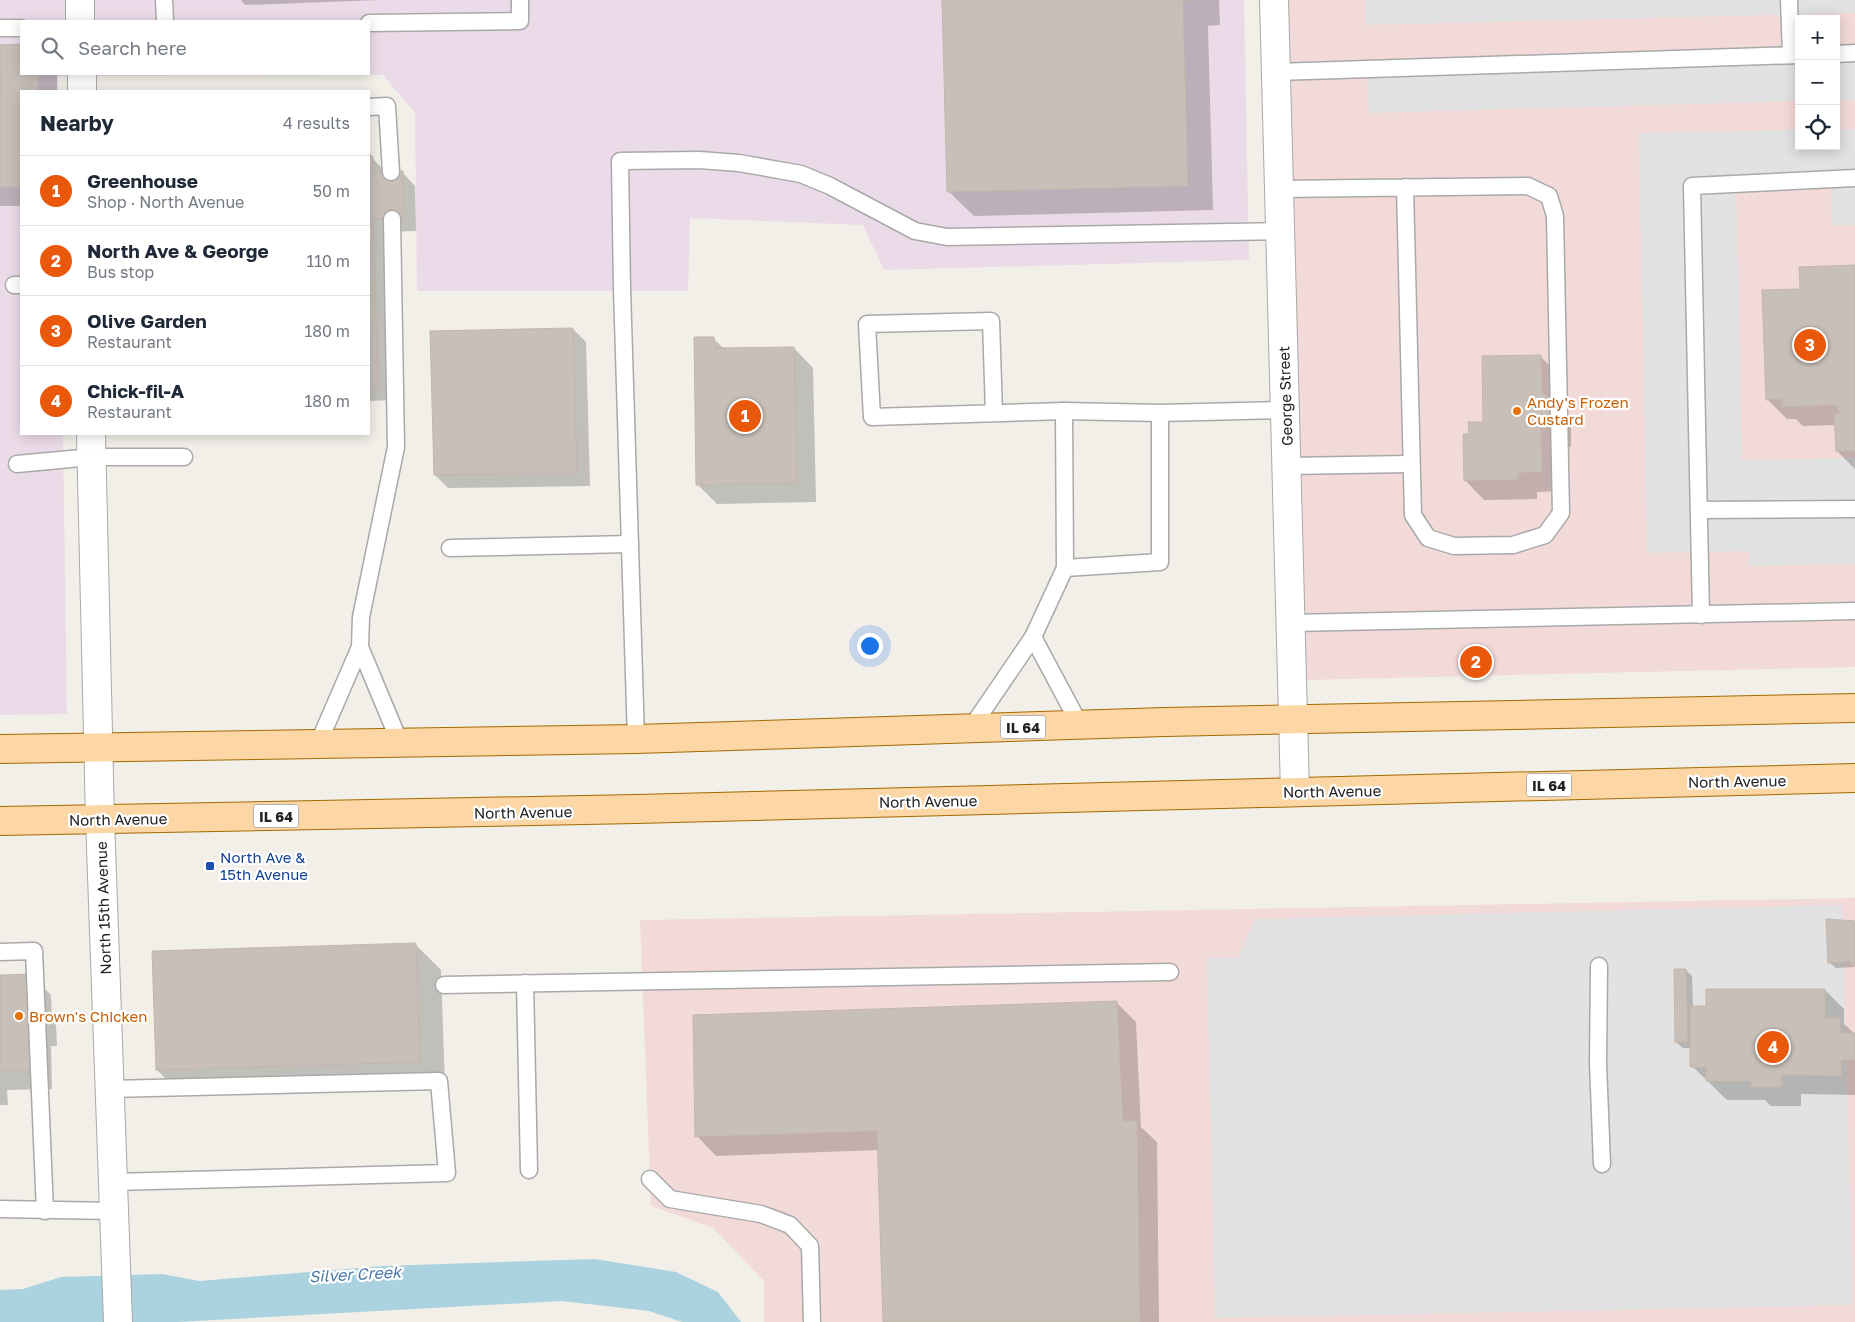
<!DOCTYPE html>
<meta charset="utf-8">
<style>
body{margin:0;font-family:"Golos Text",sans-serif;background:#f2f2f3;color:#1f2937}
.controls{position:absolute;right:15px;top:15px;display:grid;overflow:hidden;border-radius:0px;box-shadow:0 2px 12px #0003}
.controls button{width:45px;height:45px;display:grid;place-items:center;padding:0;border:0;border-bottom:1px solid #e0e1e3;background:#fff;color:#1f2937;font:25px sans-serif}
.you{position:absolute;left:869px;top:645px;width:18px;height:18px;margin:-12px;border:4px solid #fff;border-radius:50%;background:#1a73e8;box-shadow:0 0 0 8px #1a73e833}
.badge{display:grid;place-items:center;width:32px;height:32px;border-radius:50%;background:#ea580c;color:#fff;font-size:16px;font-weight:700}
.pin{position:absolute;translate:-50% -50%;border:2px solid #fff;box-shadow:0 1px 5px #0006}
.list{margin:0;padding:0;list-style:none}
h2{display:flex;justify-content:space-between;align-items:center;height:65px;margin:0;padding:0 20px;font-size:21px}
h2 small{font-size:16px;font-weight:400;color:#747a83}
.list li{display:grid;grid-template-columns:32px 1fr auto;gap:15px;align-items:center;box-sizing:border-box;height:70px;padding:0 20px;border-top:1px solid #e0e1e3}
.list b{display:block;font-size:19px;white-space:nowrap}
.list p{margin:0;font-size:16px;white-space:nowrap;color:#747a83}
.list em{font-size:16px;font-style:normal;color:#747a83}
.icon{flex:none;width:28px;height:28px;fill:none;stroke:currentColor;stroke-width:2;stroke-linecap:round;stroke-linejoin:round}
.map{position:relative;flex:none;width:1855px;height:1322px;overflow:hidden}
.search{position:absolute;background:#fff;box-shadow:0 2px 12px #0003;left:20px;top:20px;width:350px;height:55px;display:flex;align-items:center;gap:12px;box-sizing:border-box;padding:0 18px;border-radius:0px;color:#747a83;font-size:19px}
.panel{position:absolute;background:#fff;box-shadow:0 2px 12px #0003;left:20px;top:90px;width:350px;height:345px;border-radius:0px}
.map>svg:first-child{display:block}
.commercial{fill:#f2dad9;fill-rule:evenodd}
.industrial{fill:#ebdbe8;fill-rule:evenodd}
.parking{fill:#e2e2e2}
.water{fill:#aad3df}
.shadow{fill:#0003}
.building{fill:#c7bfb8;stroke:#c4b6ab}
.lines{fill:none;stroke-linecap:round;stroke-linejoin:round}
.lane-casing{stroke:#a9a9a9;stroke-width:19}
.street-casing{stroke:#a9a9a9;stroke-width:30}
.primary-casing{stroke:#a06b00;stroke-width:30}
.lane{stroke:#fff;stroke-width:16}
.street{stroke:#fff;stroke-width:28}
.primary{stroke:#fcd6a4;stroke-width:28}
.food-dot{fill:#e8710a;stroke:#fff;stroke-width:2}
.transit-dot{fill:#1a4fb4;stroke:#fff;stroke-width:2}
.labels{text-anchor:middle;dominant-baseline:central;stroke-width:4.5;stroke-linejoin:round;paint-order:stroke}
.shield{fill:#fff;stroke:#646464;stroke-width:1}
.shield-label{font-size:14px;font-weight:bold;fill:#222}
.street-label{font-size:15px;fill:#222;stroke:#fff}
.food-label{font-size:15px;fill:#c56008;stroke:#fff;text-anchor:start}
.transit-label{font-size:15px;fill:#164399;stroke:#fff;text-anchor:start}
.water-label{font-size:16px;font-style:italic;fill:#4a7aab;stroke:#fff}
</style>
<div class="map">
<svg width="1855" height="1322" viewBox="0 0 1855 1322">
<rect width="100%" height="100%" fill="#f2efe9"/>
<g class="commercial">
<path d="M1281,0H1855V667L1305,680ZM1799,19H1836V146H1799Z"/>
<polygon points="1855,898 1855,1322 764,1322 764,1281 713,1228 651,1206 640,920"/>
</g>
<path class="industrial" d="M0,0H1244L1249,260L884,270L863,225L690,218L688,291H417L415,113L383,75L58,76V91H21V434H63L67,714L0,715ZM21,21H369V74H21Z"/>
<g class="parking">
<polygon points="1365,0 1855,0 1855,13 1365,25"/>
<polygon points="1855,62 1855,100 1836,100 1836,63"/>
<polygon points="1799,64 1799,101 1369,113 1367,75"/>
<polygon points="1836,129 1855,129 1855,225 1832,225 1831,172 1736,175 1742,460 1855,458 1855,564 1749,566 1749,551 1647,553 1639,133 1799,130 1799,146 1836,146"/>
<polygon points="1842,905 1853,1305 1215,1318 1207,958 1238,958 1255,919"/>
</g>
<polygon class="water" points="595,1259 676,1272 718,1292 741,1322 682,1322 649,1311 562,1301 178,1322 0,1322 0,1290 23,1289 61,1277 162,1274 199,1281 383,1266"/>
<g class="shadow">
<polygon points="241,0 379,0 245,5"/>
<polygon points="943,0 1219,0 1220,25 1208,26 1213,210 974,216 948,191"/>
<polygon points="21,45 21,74 57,74 57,91 21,91 21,206 0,206 0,46"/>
<polygon points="369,155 385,171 402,172 415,186 416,231 386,232 391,400 369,401"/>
<polygon points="1855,266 1855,469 1837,451 1836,425 1803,426 1796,419 1787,419 1767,399 1801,290"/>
<polygon points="573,329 586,342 590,486 448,488 435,475"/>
<polygon points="713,338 724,349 794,348 813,368 816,502 717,504 698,485"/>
<polygon points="1541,357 1560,376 1561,412 1571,422 1571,447 1560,447 1561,491 1537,492 1537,499 1484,500 1465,480 1470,435 1484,423"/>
<polygon points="1855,922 1855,967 1836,968 1829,962"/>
<polygon points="416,945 441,970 445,1087 182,1095 157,1070"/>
<polygon points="1686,970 1692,976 1693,1007 1707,1007 1825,990 1844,1009 1844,1024 1855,1034 1855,1095 1801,1094 1801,1106 1771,1106 1765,1100 1727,1100 1692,1066 1692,1048 1683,1048 1676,1042"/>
<polygon points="31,975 51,995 52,1021 56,1025 57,1046 51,1046 52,1089 7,1090 8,1105 0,1105 0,976"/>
<polygon points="1117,1003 1136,1022 1141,1127 1157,1142 1159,1322 884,1322 879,1150 716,1156 697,1136"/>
</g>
<g class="building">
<polygon points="942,0 1195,0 1183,1 1188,186 947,192"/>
<polygon points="21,44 21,74 38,74 38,91 21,91 21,187 0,187 0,45"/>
<polygon points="369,153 373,157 373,172 403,171 403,218 373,219 378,387 369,388"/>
<polygon points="1855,265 1855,451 1836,451 1834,414 1840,414 1835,405 1782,407 1782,399 1766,400 1762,290 1800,289 1799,267"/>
<polygon points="573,328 577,473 434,475 430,331"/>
<polygon points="694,337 714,337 714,348 794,347 797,483 696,485"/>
<polygon points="1541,355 1542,392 1552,401 1552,428 1541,428 1542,472 1518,473 1518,480 1464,481 1463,434 1469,434 1468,422 1483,422 1482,356"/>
<polygon points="1826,919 1855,921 1855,967 1849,961 1828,963"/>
<polygon points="416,943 420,1062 156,1070 152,951"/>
<polygon points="1674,969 1686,969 1688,1042 1675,1042"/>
<polygon points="32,974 33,1070 0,1071 0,975"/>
<polygon points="1706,989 1825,989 1825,1018 1840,1018 1840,1033 1855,1033 1855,1060 1841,1060 1841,1076 1782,1075 1782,1087 1750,1087 1751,1081 1706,1081 1706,1067 1690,1067 1690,1006 1706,1006"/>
<polygon points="1117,1001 1123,1121 1137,1121 1140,1322 883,1322 877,1131 695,1137 693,1015"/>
</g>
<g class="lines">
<defs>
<g id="lane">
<polyline points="164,0 165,21"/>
<polyline points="1789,0 1791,55"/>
<polyline points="369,23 520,21 520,0"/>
<polyline points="0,28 21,28"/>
<polyline points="1836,54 1855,53"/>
<polyline points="1276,72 1799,55"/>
<polyline points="369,107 387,106 391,172"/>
<polyline points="1280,189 1528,186 1549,196 1555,216 1561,513 1545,535 1513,545 1454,546 1428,538 1413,515 1405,187"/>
<polyline points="14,285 21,285"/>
<polyline points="994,413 991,321 867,324 872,417 1064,411 1160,413 1286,410"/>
<polyline points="17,464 92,457 184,457"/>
<polyline points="1287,466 1410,464"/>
<polyline points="1699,510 1855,509"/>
<polyline points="450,548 630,544"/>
<polyline points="1065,568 1160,562 1160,413"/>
<polyline points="1701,615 1692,186 1855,178"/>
<polyline points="1292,623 1855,611"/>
<polyline points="1033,637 1080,725"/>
<polyline points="360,647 400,743"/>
<polyline points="971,728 1033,637 1065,568 1064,411"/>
<polyline points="636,739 622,289 620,161 699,160 739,163 801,174 830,186 915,231 947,237 1281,231"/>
<polyline points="318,744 360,647 361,617 396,447 392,219"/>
<polyline points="0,952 34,951 45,1211"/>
<polyline points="1599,966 1598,1063 1602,1164"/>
<polyline points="525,983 529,1170"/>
<polyline points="444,985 1170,972"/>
<polyline points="110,1089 439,1081 447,1173 113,1182"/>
<polyline points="650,1179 670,1199 761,1214 790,1225 810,1246 812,1322"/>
<polyline points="0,1209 114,1211"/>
</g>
<g id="street">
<polyline points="80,0 80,21"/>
<polyline points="1274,0 1295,792"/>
<polyline points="82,74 82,91"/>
<polyline points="91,434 100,819 118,1322"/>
</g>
<g id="primary">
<polyline points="0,749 636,739 1165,722 1855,708"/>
<polyline points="0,821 636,809 1855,778"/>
</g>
</defs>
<use href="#lane" class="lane-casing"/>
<use href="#street" class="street-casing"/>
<use href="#primary" class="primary-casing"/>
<use href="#lane" class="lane"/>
<use href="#street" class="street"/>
<use href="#primary" class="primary"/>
</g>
<g class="food-dot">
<circle cx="1517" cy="411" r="5"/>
<circle cx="19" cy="1016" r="5"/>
</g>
<rect class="transit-dot" x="205" y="861" width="10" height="10" rx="2.5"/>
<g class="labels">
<g class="shield">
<rect x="1000.5" y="715.5" width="45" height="23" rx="4"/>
<rect x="1526.5" y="773.5" width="45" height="23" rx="4"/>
<rect x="253.5" y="804.5" width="45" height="23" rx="4"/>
</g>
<g class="shield-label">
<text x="1023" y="727">IL 64</text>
<text x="1549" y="785">IL 64</text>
<text x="276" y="816">IL 64</text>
</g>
<g class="street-label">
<text transform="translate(1285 396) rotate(-92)">George Street</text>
<text transform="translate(1737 781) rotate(-1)">North Avenue</text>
<text transform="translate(1332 791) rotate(-1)">North Avenue</text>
<text transform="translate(928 801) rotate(-1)">North Avenue</text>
<text transform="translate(523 812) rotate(-1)">North Avenue</text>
<text transform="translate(118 819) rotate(-1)">North Avenue</text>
<text transform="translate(103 908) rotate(-92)">North 15th Avenue</text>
</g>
<g class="food-label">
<text x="1527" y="402">Andy's Frozen<tspan x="1527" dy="17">Custard</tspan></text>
<text x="29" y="1016">Brown's Chicken</text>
</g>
<g class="transit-label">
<text x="220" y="857">North Ave &amp;<tspan x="220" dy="17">15th Avenue</tspan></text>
</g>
<g class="water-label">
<text transform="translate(355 1274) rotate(-3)">Silver Creek</text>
</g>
</g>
</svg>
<div class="controls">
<button>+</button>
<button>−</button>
<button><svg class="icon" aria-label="locate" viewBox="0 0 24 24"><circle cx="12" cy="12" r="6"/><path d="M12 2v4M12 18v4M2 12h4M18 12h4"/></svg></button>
</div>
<div class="you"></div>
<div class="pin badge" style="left:745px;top:416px">1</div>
<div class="pin badge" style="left:1476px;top:662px">2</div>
<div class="pin badge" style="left:1810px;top:345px">3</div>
<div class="pin badge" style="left:1773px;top:1047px">4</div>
<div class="search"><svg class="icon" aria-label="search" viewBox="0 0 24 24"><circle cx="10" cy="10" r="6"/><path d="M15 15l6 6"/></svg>Search here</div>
<section class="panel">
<h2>Nearby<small>4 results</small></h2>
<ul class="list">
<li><span class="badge">1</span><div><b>Greenhouse</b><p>Shop · North Avenue</p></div><em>50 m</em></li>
<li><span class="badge">2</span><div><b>North Ave &amp; George</b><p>Bus stop</p></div><em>110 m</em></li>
<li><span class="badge">3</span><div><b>Olive Garden</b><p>Restaurant</p></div><em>180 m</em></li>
<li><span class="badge">4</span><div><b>Chick-fil-A</b><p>Restaurant</p></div><em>180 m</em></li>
</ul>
</section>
</div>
